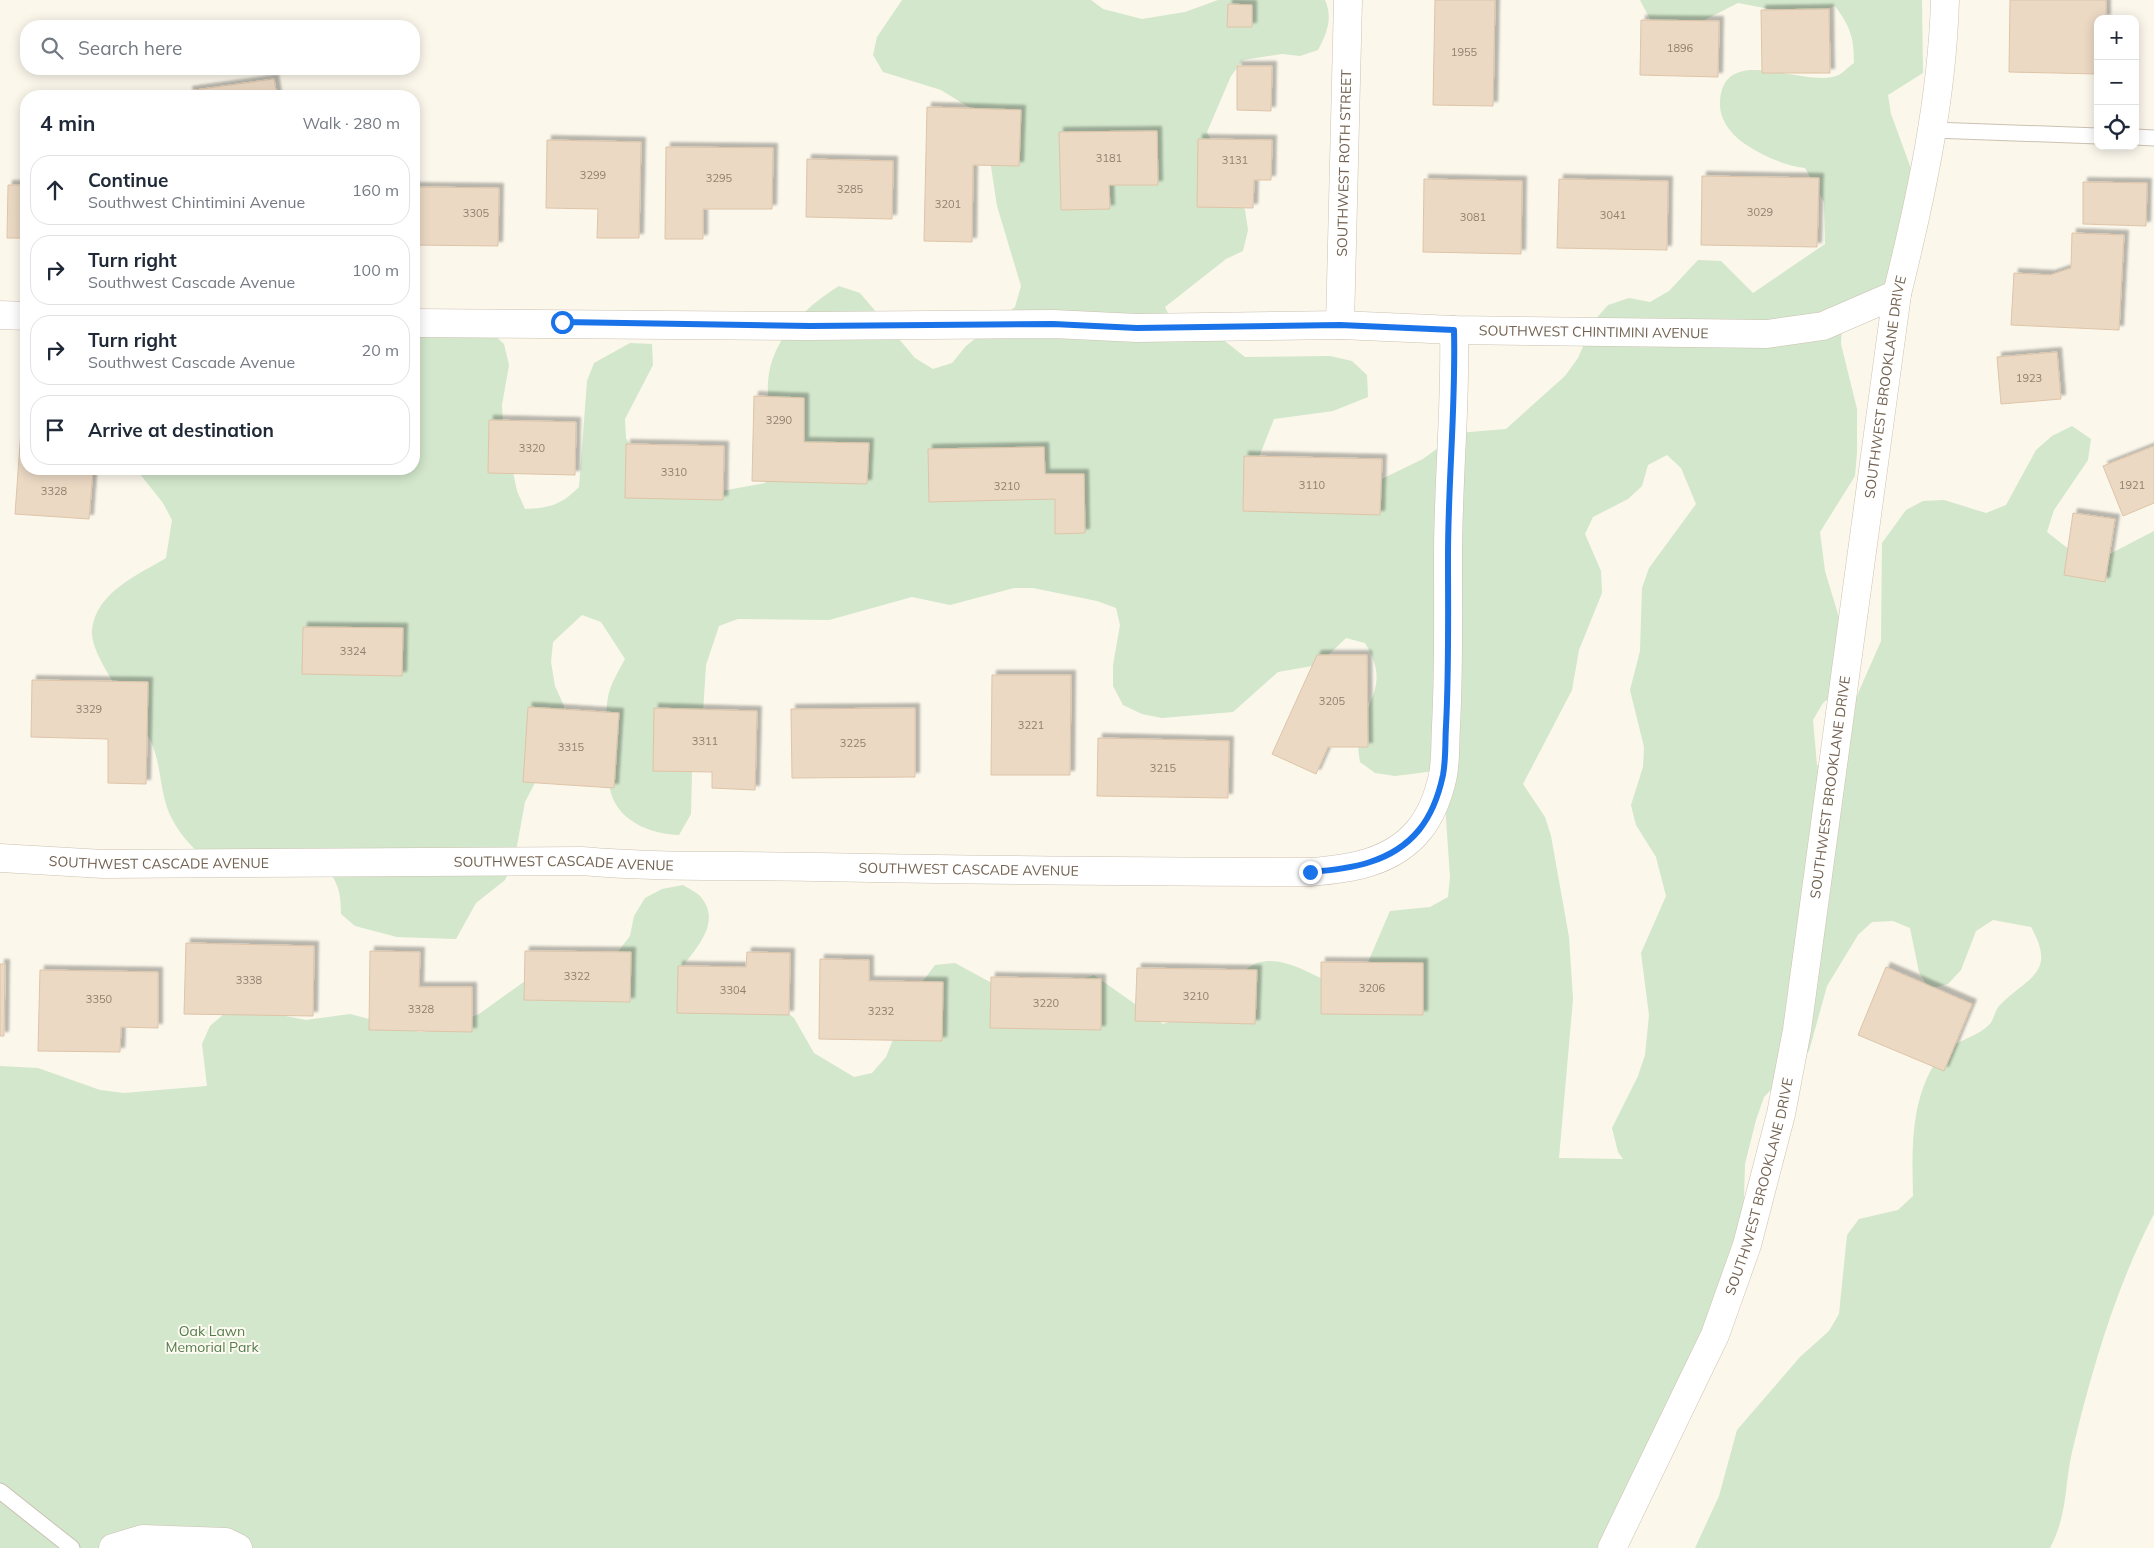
<!DOCTYPE html>
<meta charset="utf-8">
<style>
body{margin:0;font-family:Mulish,sans-serif;background:#f6f6f7;color:#1f2937}
.controls{position:absolute;right:15px;top:15px;display:grid;overflow:hidden;border-radius:10px;box-shadow:0 2px 12px #0003}
.controls button{width:45px;height:45px;display:grid;place-items:center;padding:0;border:0;border-bottom:1px solid #e0e1e3;background:#fff;color:#1f2937;font:25px sans-serif}
.stop{position:absolute;width:15px;height:15px;margin:-11px;border:4px solid #1a73e8;border-radius:50%;background:#fff}
.stop.end{background:#1a73e8;border-color:#fff;box-shadow:0 1px 5px #0008}
.list{margin:0;padding:0;list-style:none}
h2{display:flex;justify-content:space-between;align-items:center;height:65px;margin:0;padding:0 20px;font-size:21px}
h2 small{font-size:16px;font-weight:400;color:#747a83}
.list li{display:grid;grid-template-columns:32px 1fr auto;gap:15px;align-items:center;box-sizing:border-box;height:70px;margin:0 10px 10px;padding:0 10px;border:1px solid #e0e1e3;border-radius:20px}
.list b{display:block;font-size:19px;white-space:nowrap}
.list p{margin:0;font-size:16px;white-space:nowrap;color:#747a83}
.list em{font-size:16px;font-style:normal;color:#747a83}
.icon{flex:none;width:28px;height:28px;fill:none;stroke:currentColor;stroke-width:2;stroke-linecap:round;stroke-linejoin:round}
.map{position:relative;flex:none;width:2154px;height:1548px;overflow:hidden}
.search{position:absolute;background:#fff;box-shadow:0 2px 12px #0003;left:20px;top:20px;width:400px;height:55px;display:flex;align-items:center;gap:12px;box-sizing:border-box;padding:0 18px;border-radius:20px;color:#747a83;font-size:19px}
.panel{position:absolute;background:#fff;box-shadow:0 2px 12px #0003;left:20px;top:90px;width:400px;height:385px;border-radius:20px}
.map>svg:first-child{display:block}
.green{fill:#d2e7cb;fill-rule:evenodd}
.building{fill:#ebd9c4;stroke:#dec4a8;filter:url(#shadow)}
.lines{fill:none;stroke-linecap:round;stroke-linejoin:round}
.lane-casing{stroke:#ccc1b2;stroke-width:17}
.street-casing{stroke:#ccc1b2;stroke-width:29}
.secondary-casing{stroke:#cec2b0;stroke-width:29}
.lane{stroke:#fff;stroke-width:15}
.street{stroke:#fff;stroke-width:28}
.secondary{stroke:#fff;stroke-width:28}
.route{stroke:#1a73e8;stroke-width:6}
.labels{text-anchor:middle;dominant-baseline:central;stroke-width:4;stroke-linejoin:round;paint-order:stroke}
.number-label{font-size:11px;fill:#91806e}
.street-label{font-size:14px;fill:#736251;stroke:#fdfaf1}
.park-label{font-size:14px;fill:#547d4d;stroke:#fdfaf1}
</style>
<div class="map">
<svg width="2154" height="1548" viewBox="0 0 2154 1548">
<defs>
<filter id="shadow"><feDropShadow dx="4.5" dy="-4.5" stdDeviation="1" flood-color="#0004"/></filter>
</defs>
<rect width="100%" height="100%" fill="#fbf7eb"/>
<path class="green" d="M902,0H1091L1103,9L1142,19L1185,12L1218,0H1325C1333,18 1327,33 1318,50L1300,56L1282,54L1243,60L1231,76L1207,132L1245,210L1248,230L1243,251L1226,259L1165,307L1174,325L1212,331L1245,357L1330,356L1352,361L1367,375L1368,397L1333,411L1274,419L1259,457L1365,487L1423,459L1458,433L1506,429L1565,376L1578,358L1594,321L1608,305L1629,298L1650,302L1669,291L1698,260L1721,261L1753,293L1825,244L1824,202L1805,168C1783,165 1763,156 1745,144C1732,135 1720,121 1720,104C1721,39 1806,90 1839,75C1844,72 1849,66 1854,63C1854,37 1850,26 1835,6L1807,16L1738,3L1685,30L1651,21L1640,0H1922L1923,73L1888,95L1891,114L1913,174L1903,288L1842,321L1841,344L1857,409V452L1855,476L1820,532L1825,571L1850,654L1838,691L1823,703L1813,720L1817,765L1836,773L1846,755L1856,698L1881,641L1882,543L1906,510L1923,501L1944,500L1986,513L2006,505L2036,450L2052,436L2072,426L2091,439L2088,460L2054,510L2047,532L2080,558L2100,559L2154,531V1214C2115,1289 2092,1369 2072,1452C2064,1487 2068,1514 2050,1548H1695L1719,1496L1737,1430L1800,1357L1829,1331L1839,1314L1847,1235L1859,1219L1898,1210L1913,1196C1912,1151 1910,1098 1938,1059C1950,1042 1973,1039 1988,1026C1994,1021 1994,1012 1999,1006C2026,977 2058,975 2031,927L1993,920L1976,931L1961,970L1948,984L1929,989L1919,972L1910,928L1893,921L1872,922L1858,935L1827,986L1809,1051L1764,1097L1756,1120L1745,1164L1743,1227L1736,1289L1600,1548H0V1066L38,1068L100,1090L124,1093L207,1086L202,1044L210,1026L225,1013L244,1008L306,1020L350,1014L419,1032L440,1030L479,1014L528,979L617,953L630,936L634,916L645,898L662,889L683,885C688,888 696,892 700,896C722,921 698,946 683,966L692,1001L778,1004L794,1018L814,1053L854,1077L872,1073L886,1057L909,1000L935,965L955,963L1012,994L1032,996L1094,975L1163,1024C1182,1017 1204,1012 1219,999C1230,990 1237,977 1248,968C1272,950 1305,971 1327,981L1365,969L1390,911L1430,907L1448,897L1450,877L1444,789L1435,771L1395,776L1375,773L1360,762C1359,755 1357,745 1359,738C1366,698 1391,685 1365,643L1346,638L1318,665L1278,672L1233,712L1162,718L1142,714L1123,705L1113,686V665L1120,625L1116,608L1097,601L1033,588H1014L950,605L912,597L829,620L738,619L719,626L706,665L702,728L692,773L691,814L679,835C655,834 626,825 614,801C603,778 604,722 608,697C610,685 619,670 625,659L601,622L582,615L553,642L551,662L555,686L564,706L563,729L525,802L514,862L505,880L476,903L456,939L397,937L355,926L341,914C341,889 337,880 321,862L221,874C203,857 182,840 171,817C159,793 162,763 150,740C137,713 89,657 92,630C96,592 138,575 166,558L172,520L163,503L136,469H414V324L489,330L504,344L509,365L502,405L503,425L517,491L525,509C550,508 561,505 579,487L587,381L594,363L630,343L652,344L653,365L625,419L626,438L662,495L689,497L765,483C769,475 776,464 777,455C779,431 766,406 768,382C771,339 805,307 839,286L860,293L915,358L933,369L952,363L966,346L1015,307L1021,286L997,206L985,127L975,111L941,90L883,72L873,55L877,37ZM1667,455L1681,468L1696,504L1649,568L1642,588L1640,651L1630,690L1644,747L1643,767L1631,805L1636,825L1656,857L1666,896L1641,953L1649,1015L1645,1055L1638,1076L1612,1128L1618,1152L1623,1159L1559,1158L1573,999L1569,937L1551,836L1545,817L1523,784L1572,690L1579,650L1602,593L1601,571L1585,534L1593,517L1628,499L1642,486L1648,465Z"/>
<g class="building">
<polygon points="1435,0 1495,0 1493,106 1433,105"/>
<polygon points="2010,0 2106,0 2106,19 2098,19 2098,74 2009,72"/>
<polygon points="1228,4 1252,5 1252,27 1227,27"/>
<polygon points="1829,9 1830,73 1762,73 1761,10"/>
<polygon points="1641,20 1719,21 1718,77 1640,75"/>
<polygon points="1237,66 1272,66 1271,111 1237,110"/>
<polygon points="274,79 277,96 189,96 188,91"/>
<polygon points="927,107 1021,110 1019,166 973,165 972,242 924,241"/>
<polygon points="1157,131 1158,185 1109,185 1110,209 1061,210 1059,132"/>
<polygon points="1198,139 1272,140 1271,180 1254,180 1253,208 1197,207"/>
<polygon points="547,140 641,142 639,238 597,238 598,209 546,208"/>
<polygon points="666,147 773,148 772,209 703,209 703,239 665,239"/>
<polygon points="807,159 893,161 892,219 806,217"/>
<polygon points="1702,176 1819,178 1817,247 1701,245"/>
<polygon points="1424,179 1522,181 1521,254 1423,252"/>
<polygon points="1559,179 1668,181 1667,250 1557,248"/>
<polygon points="2083,182 2147,183 2146,226 2083,224"/>
<polygon points="8,185 26,185 26,238 7,238"/>
<polygon points="414,187 499,188 498,246 414,245"/>
<polygon points="2072,233 2124,235 2119,330 2011,325 2014,273 2050,275 2071,268"/>
<polygon points="2057,352 2061,399 2001,404 1997,357"/>
<polygon points="754,396 804,398 804,442 869,443 867,484 752,481"/>
<polygon points="489,420 576,422 575,475 488,473"/>
<polygon points="21,430 26,431 26,469 93,469 89,519 15,514"/>
<polygon points="626,444 724,446 723,500 625,498"/>
<polygon points="2154,446 2154,503 2123,516 2103,466"/>
<polygon points="1044,447 1045,474 1084,474 1085,533 1055,534 1055,499 929,502 928,449"/>
<polygon points="1244,456 1382,459 1380,515 1243,511"/>
<polygon points="2073,513 2115,519 2105,582 2064,575"/>
<polygon points="303,627 403,628 402,676 302,674"/>
<polygon points="1317,655 1367,655 1368,747 1328,747 1316,774 1272,754"/>
<polygon points="992,675 1071,675 1070,775 991,775"/>
<polygon points="32,680 148,682 146,784 108,783 108,739 31,737"/>
<polygon points="528,707 619,713 614,788 523,782"/>
<polygon points="654,708 757,711 755,790 712,788 712,772 653,771"/>
<polygon points="915,708 915,777 792,778 791,709"/>
<polygon points="1098,738 1229,741 1228,798 1097,796"/>
<polygon points="186,943 314,946 313,1016 184,1014"/>
<polygon points="370,951 420,952 419,987 472,987 472,1032 369,1030"/>
<polygon points="525,951 631,952 630,1002 524,1000"/>
<polygon points="747,952 790,953 789,1015 677,1013 678,966 746,967"/>
<polygon points="820,959 869,960 869,981 943,982 942,1041 819,1039"/>
<polygon points="1321,962 1423,963 1423,1015 1321,1014"/>
<polygon points="0,964 5,964 4,1036 0,1036"/>
<polygon points="1886,967 1972,1004 1944,1071 1858,1035"/>
<polygon points="1137,968 1257,970 1255,1024 1135,1021"/>
<polygon points="40,970 158,972 158,1028 121,1027 120,1052 38,1051"/>
<polygon points="991,977 1101,979 1101,1030 990,1028"/>
</g>
<g class="lines">
<defs>
<g id="lane">
<polyline points="1933,130 2098,136"/>
<polyline points="2135,137 2154,138"/>
<polyline points="0,1491 72,1548"/>
</g>
<g id="street">
<polyline points="0,315 26,316"/>
<path id="s1" d="M414,323L810,326L1053,324L1137,328L1340,325L1454,330L1767,334L1823,326L1897,294"/>
<path id="s2" d="M1340,325L1348,0"/>
<path id="s3" d="M0,858L103,864L582,861C661,868 740,865 819,867C983,870 1147,872 1310,872C1350,869 1392,863 1419,830C1432,814 1439,794 1443,775C1446,759 1445,742 1446,726C1449,669 1448,612 1448,556C1448,480 1456,405 1454,330"/>
<polyline points="113,1548 143,1539 226,1542 238,1548"/>
</g>
<g id="secondary">
<path id="s4" d="M1612,1548L1715,1335L1747,1245L1781,1114L1797,1030L1897,294C1921,197 1942,100 1945,0"/>
</g>
</defs>
<use href="#lane" class="lane-casing"/>
<use href="#street" class="street-casing"/>
<use href="#secondary" class="secondary-casing"/>
<use href="#lane" class="lane"/>
<use href="#street" class="street"/>
<use href="#secondary" class="secondary"/>
</g>
<g class="lines">
<path class="route" d="M562,322L810,326L1053,324L1137,328L1340,325L1454,330C1456,405 1448,480 1448,556C1448,612 1449,669 1446,726C1445,742 1446,759 1443,775C1439,794 1432,814 1419,830C1392,863 1350,869 1310,872"/>
</g>
<g class="labels">
<g class="number-label">
<text x="1680" y="48">1896</text>
<text x="1464" y="52">1955</text>
<text x="1109" y="158">3181</text>
<text x="1235" y="160">3131</text>
<text x="593" y="175">3299</text>
<text x="719" y="178">3295</text>
<text x="850" y="189">3285</text>
<text x="948" y="204">3201</text>
<text x="1760" y="212">3029</text>
<text x="476" y="213">3305</text>
<text x="1613" y="215">3041</text>
<text x="1473" y="217">3081</text>
<text x="2029" y="378">1923</text>
<text x="779" y="420">3290</text>
<text x="532" y="448">3320</text>
<text x="674" y="472">3310</text>
<text x="1312" y="485">3110</text>
<text x="2132" y="485">1921</text>
<text x="1007" y="486">3210</text>
<text x="54" y="491">3328</text>
<text x="353" y="651">3324</text>
<text x="1332" y="701">3205</text>
<text x="89" y="709">3329</text>
<text x="1031" y="725">3221</text>
<text x="705" y="741">3311</text>
<text x="853" y="743">3225</text>
<text x="571" y="747">3315</text>
<text x="1163" y="768">3215</text>
<text x="577" y="976">3322</text>
<text x="249" y="980">3338</text>
<text x="1372" y="988">3206</text>
<text x="733" y="990">3304</text>
<text x="1196" y="996">3210</text>
<text x="99" y="999">3350</text>
<text x="1046" y="1003">3220</text>
<text x="421" y="1009">3328</text>
<text x="881" y="1011">3232</text>
</g>
<g class="street-label">
<text stroke="none"><textPath href="#s2" startOffset="162">SOUTHWEST ROTH STREET</textPath></text>
<text stroke="none"><textPath href="#s1" startOffset="1180">SOUTHWEST CHINTIMINI AVENUE</textPath></text>
<text stroke="none"><textPath href="#s4" startOffset="1202">SOUTHWEST BROOKLANE DRIVE</textPath></text>
<text stroke="none"><textPath href="#s4" startOffset="798">SOUTHWEST BROOKLANE DRIVE</textPath></text>
<text stroke="none"><textPath href="#s3" startOffset="159">SOUTHWEST CASCADE AVENUE</textPath></text>
<text stroke="none"><textPath href="#s3" startOffset="564">SOUTHWEST CASCADE AVENUE</textPath></text>
<text stroke="none"><textPath href="#s3" startOffset="969">SOUTHWEST CASCADE AVENUE</textPath></text>
<text stroke="none"><textPath href="#s4" startOffset="392">SOUTHWEST BROOKLANE DRIVE</textPath></text>
</g>
<g class="park-label">
<text x="212" y="1331">Oak Lawn<tspan x="212" dy="16">Memorial Park</tspan></text>
</g>
</g>
</svg>
<div class="controls">
<button>+</button>
<button>−</button>
<button><svg class="icon" aria-label="locate" viewBox="0 0 24 24"><circle cx="12" cy="12" r="6"/><path d="M12 2v4M12 18v4M2 12h4M18 12h4"/></svg></button>
</div>
<div class="stop" style="left:562px;top:322px"></div>
<div class="stop end" style="left:1310px;top:872px"></div>
<div class="search"><svg class="icon" aria-label="search" viewBox="0 0 24 24"><circle cx="10" cy="10" r="6"/><path d="M15 15l6 6"/></svg>Search here</div>
<section class="panel">
<h2>4 min<small>Walk · 280 m</small></h2>
<ul class="list">
<li><svg class="icon" aria-label="ahead" viewBox="0 0 24 24"><path d="M12 20V5M6 11l6-6 6 6"/></svg><div><b>Continue</b><p>Southwest Chintimini Avenue</p></div><em>160 m</em></li>
<li><svg class="icon" aria-label="right" viewBox="0 0 24 24"><path d="M7 20v-9h11M14 6l5 5-5 5"/></svg><div><b>Turn right</b><p>Southwest Cascade Avenue</p></div><em>100 m</em></li>
<li><svg class="icon" aria-label="right" viewBox="0 0 24 24"><path d="M7 20v-9h11M14 6l5 5-5 5"/></svg><div><b>Turn right</b><p>Southwest Cascade Avenue</p></div><em>20 m</em></li>
<li><svg class="icon" aria-label="arrive" viewBox="0 0 24 24"><path d="M6 21V4h12l-3 4 3 4H6"/></svg><div><b>Arrive at destination</b></div></li>
</ul>
</section>
</div>
